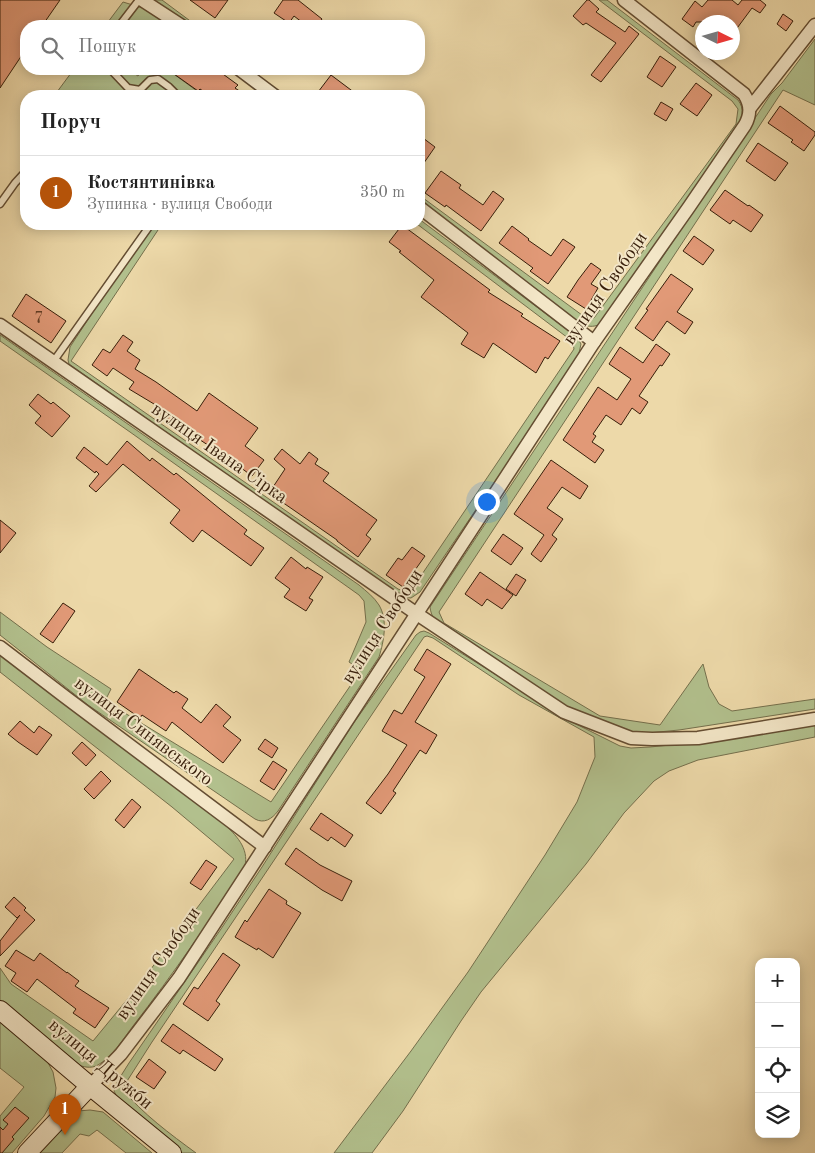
<!DOCTYPE html>
<html lang="uk">
<meta charset="utf-8">
<style>
body{margin:0;font-family:"Old Standard TT",serif;background:#f2f2f2;color:#222}
.controls{position:absolute;right:15px;bottom:15px;display:grid;overflow:hidden;border-radius:10px;box-shadow:0 2px 12px #0003}
.controls button{width:45px;height:45px;display:grid;place-items:center;padding:0;border:0;border-bottom:1px solid #e0e0e0;background:#fff;color:#222;font:25px sans-serif}
.compass{position:absolute;left:695px;top:15px;width:45px;height:45px;border-radius:50%;background:#fff;box-shadow:0 2px 12px #0003;rotate:95deg}
.you{position:absolute;left:486px;top:501px;width:18px;height:18px;margin:-12px;border:4px solid #fff;border-radius:50%;background:#1a73e8;box-shadow:0 0 0 8px #1a73e833}
.badge{display:grid;place-items:center;width:32px;height:32px;border-radius:50%;background:#b45309;color:#fff;font-size:16px;font-weight:700}
.pin{position:absolute;translate:-50% -41px;filter:drop-shadow(0 1px 2px #0008)}
.pin::after{content:'';position:absolute;top:26px;width:18px;height:15px;background:inherit;clip-path:polygon(0 0,100% 0,50% 100%)}
.list{margin:0;padding:0;list-style:none}
h2{display:flex;justify-content:space-between;align-items:center;height:65px;margin:0;padding:0 20px;font-size:21px}
h2 small{font-size:16px;font-weight:400;color:#767676}
.list li{display:grid;grid-template-columns:32px 1fr auto;gap:15px;align-items:center;box-sizing:border-box;height:75px;padding:0 20px;border-top:1px solid #e0e0e0}
.list b{display:block;font-size:19px;white-space:nowrap}
.list p{margin:0;font-size:16px;white-space:nowrap;color:#767676}
.list em{font-size:16px;font-style:normal;color:#767676}
.icon{flex:none;width:28px;height:28px;fill:none;stroke:currentColor;stroke-width:2;stroke-linecap:round;stroke-linejoin:round}
.map{position:relative;flex:none;width:815px;height:1153px;overflow:hidden}
.search{position:absolute;background:#fff;box-shadow:0 2px 12px #0003;left:20px;top:20px;width:405px;height:55px;display:flex;align-items:center;gap:12px;box-sizing:border-box;padding:0 18px;border-radius:20px;color:#767676;font-size:19px}
.panel{position:absolute;background:#fff;box-shadow:0 2px 12px #0003;left:20px;top:90px;width:405px;height:140px;border-radius:20px}
.map>svg:first-child{display:block}
.green{fill:#b2c08d;stroke:#746f4c}
.building{fill:#e19977;stroke:#371e0a}
.lines{fill:none;stroke-linecap:round;stroke-linejoin:round}
.lane-casing{stroke:#644d32;stroke-width:9}
.street-casing{stroke:#644d32;stroke-width:15}
.secondary-casing{stroke:#371e0a;stroke-width:20}
.lane{stroke:#f3e6c7;stroke-width:6}
.street{stroke:#f3e6c7;stroke-width:12}
.secondary{stroke:#f3e6c7;stroke-width:18}
.labels{text-anchor:middle;dominant-baseline:central;stroke-width:4;stroke-linejoin:round;paint-order:stroke}
.number-label{font-size:16px;fill:#623d25}
.street-label{font-size:19px;fill:#371e0a;stroke:#f3e6c7}
</style>
<div class="map">
<svg width="815" height="1153" viewBox="0 0 815 1153">
<rect width="100%" height="100%" fill="#edd9a9"/>
<filter id="stains"><feTurbulence type="fractalNoise" baseFrequency=".004" numOctaves="4"/><feColorMatrix values="0 0 0 0 .2 0 0 0 0 .09 0 0 0 0 .02 0 0 0 .5 -.17"/></filter>
<radialGradient id="worn" r=".72"><stop offset=".6" stop-color="#630" stop-opacity="0"/><stop offset="1" stop-color="#630" stop-opacity=".3"/></radialGradient>
<g class="green">
<polygon points="153,0 162,0 197,26 188,26"/>
<path d="M599,0H607L738,100C745,109 742,118 737,128L600,324C593,328 587,326 579,324L419,202V195L586,318H594L736,124L738,109L732,101Z"/>
<polygon points="123,2 146,9 165,23 164,26 151,26 148,24 147,26 105,26"/>
<path d="M815,39V105L783,90L439,612L444,623L600,716L660,725L703,664L709,687L719,704L732,711L815,699V709L679,730L638,734L571,709L441,627C435,621 431,616 430,607L771,94L782,83Z"/>
<polygon points="74,69 127,69 138,76 143,69 172,69 171,72 197,91 200,89 210,96 54,96"/>
<polygon points="419,219 577,337 581,344 579,353 572,368 420,592 411,598 402,597 69,364 68,360 70,347 104,295 155,224 162,224 71,361 398,589 406,592 412,589 574,349 573,344 568,338 417,224 419,224"/>
<path d="M0,335L359,585C366,591 374,597 379,605C388,620 384,641 379,657L278,811C272,819 264,824 255,819L88,705L0,635V612L47,647L111,689L105,701L271,802L361,670L349,662L366,622L364,601L359,595L130,432L0,341Z"/>
<path d="M424,631L429,633L572,722L620,746L631,748L650,747L700,742L815,722V737L698,760L669,771L654,781L624,813L586,864L481,992L461,1021L403,1111L372,1153H334L411,1051L468,972L545,855L577,802L595,757L594,737L519,695L433,638L427,636L424,637L152,1042L122,1089C143,1114 170,1134 196,1153H180L117,1097L114,1091L117,1082L129,1063L221,929L262,867L353,724L416,635L420,632Z"/>
<path d="M0,650L223,823C236,835 249,848 245,866C210,921 173,974 133,1026C124,1038 112,1057 98,1065C91,1069 83,1067 76,1064L0,1001V968L11,984L93,1041L135,990L234,859L172,807L0,672Z"/>
<polygon points="0,1022 47,1061 53,1072 56,1088 55,1097 44,1116 12,1153 0,1153 0,1116 24,1087 0,1068"/>
<polygon points="90,1110 103,1112 152,1153 126,1153 97,1130 89,1136 80,1134 62,1153 31,1153 66,1116 78,1111"/>
</g>
<g class="building">
<polygon points="0,0 60,0 42,26 26,26 26,49 0,88"/>
<polygon points="190,0 228,0 215,18"/>
<polygon points="283,0 298,0 322,19 317,26 307,26 294,16 289,23 274,13"/>
<polygon points="587,0 589,0 599,9 596,12 625,32 629,26 639,34 601,82 591,75 616,43 586,23 583,25 573,16"/>
<polygon points="708,0 732,0 738,5 742,0 760,0 766,5 760,13 752,8 732,35 732,22 696,22 693,27 682,19 695,1 702,7"/>
<polygon points="783,14 793,21 786,31 777,24"/>
<polygon points="660,56 676,67 662,87 647,77"/>
<polygon points="167,69 216,69 238,85 235,88 247,96 210,96 200,89 198,91"/>
<polygon points="331,75 359,96 315,96"/>
<polygon points="696,83 712,95 697,116 680,104"/>
<polygon points="661,102 673,109 666,121 654,114"/>
<polygon points="780,106 815,132 815,135 804,151 791,142 793,140 768,123"/>
<polygon points="419,135 435,147 419,170"/>
<polygon points="758,143 788,163 775,181 746,161"/>
<polygon points="441,171 461,185 459,188 483,205 493,191 504,199 481,231 446,205 445,207 425,193"/>
<polygon points="725,190 748,206 749,205 763,215 751,232 733,220 730,224 710,210"/>
<polygon points="402,225 490,290 488,292 523,314 521,316 560,341 548,359 545,357 536,373 493,343 484,358 461,344 468,333 421,297 434,280 399,252 401,251 389,242"/>
<polygon points="512,226 529,239 528,240 551,256 563,239 575,247 548,284 530,271 533,268 499,243"/>
<polygon points="694,236 714,250 703,265 683,251"/>
<polygon points="591,263 601,270 591,284 598,288 586,309 567,297 578,280"/>
<polygon points="671,274 693,289 677,312 693,322 685,334 667,321 653,341 635,328 648,310 646,309"/>
<polygon points="26,294 66,321 51,343 12,316"/>
<polygon points="123,335 133,342 127,351 140,360 135,369 156,382 197,411 209,393 258,428 245,446 264,460 252,476 217,450 217,451 156,411 159,407 129,389 134,382 113,368 107,376 92,365 103,349 110,353"/>
<polygon points="656,344 670,354 662,366 660,365 639,396 648,402 640,414 632,408 621,425 606,415 593,434 596,436 592,442 604,450 595,463 563,440 598,387 617,400 631,379 609,364 620,347 643,363"/>
<polygon points="38,394 51,404 53,402 70,416 52,437 35,423 41,416 29,405"/>
<polygon points="127,441 150,461 152,458 174,475 176,473 220,509 247,530 244,534 264,548 251,566 202,530 193,542 170,523 180,510 123,464 96,492 89,486 99,474 96,471 95,473 76,458 84,447 107,465"/>
<polygon points="282,449 300,464 309,452 318,459 315,464 329,473 323,481 377,520 366,535 371,539 358,557 337,541 337,540 269,493 285,469 274,459"/>
<polygon points="551,460 588,486 580,499 562,487 547,508 563,519 552,535 557,539 541,562 531,554 544,535 514,514"/>
<polygon points="0,520 16,533 0,553"/>
<polygon points="503,534 523,548 511,565 491,551"/>
<polygon points="412,547 425,556 403,587 386,575 398,558 402,560"/>
<polygon points="291,557 306,569 307,567 323,577 309,598 313,600 306,611 284,597 290,589 275,578"/>
<polygon points="480,572 513,595 502,609 487,599 482,606 465,594"/>
<polygon points="516,574 526,580 516,596 506,589"/>
<polygon points="63,603 75,611 53,643 40,634"/>
<polygon points="427,649 451,664 415,722 437,735 426,754 420,750 393,791 396,793 381,814 366,803 388,774 407,745 382,731 394,710 402,714 425,677 414,670"/>
<polygon points="139,669 174,693 176,691 188,699 182,708 201,723 216,704 231,717 223,726 241,740 223,763 172,722 166,731 142,715 140,718 117,702"/>
<polygon points="20,721 34,733 39,726 52,735 37,755 18,742 8,734"/>
<polygon points="265,739 278,748 272,758 258,749"/>
<polygon points="82,742 96,755 86,766 72,753"/>
<polygon points="273,761 287,770 274,790 260,781"/>
<polygon points="101,771 111,781 94,799 84,789"/>
<polygon points="132,799 141,807 124,828 115,820"/>
<polygon points="321,813 353,835 345,847 331,837 328,841 310,829"/>
<polygon points="296,848 320,865 352,881 342,901 322,890 285,864"/>
<polygon points="206,860 217,867 201,890 190,883"/>
<polygon points="269,889 287,901 286,904 301,913 273,958 258,948 257,950 235,937 245,920 247,922"/>
<polygon points="14,897 26,908 24,910 35,920 0,956 0,941 20,915 17,918 5,907"/>
<polygon points="16,950 34,961 40,953 67,973 67,972 79,981 75,986 109,1008 95,1028 73,1013 76,1009 37,979 27,992 11,981 16,973 5,966"/>
<polygon points="223,953 240,965 216,1001 220,1004 208,1021 183,1004 194,987 198,989"/>
<polygon points="173,1024 223,1059 215,1071 183,1050 180,1054 161,1041"/>
<polygon points="149,1059 166,1072 154,1089 136,1077"/>
<polygon points="15,1107 29,1118 12,1137 14,1139 2,1153 0,1153 0,1127 3,1130 8,1124 3,1120"/>
</g>
<g class="lines">
<defs>
<g id="lane">
<polyline points="119,26 139,0"/>
<polyline points="110,69 128,88 140,90 150,80 158,79 169,87 176,94 175,96"/>
<polyline points="0,204 15,183 26,171"/>
<polyline points="53,362 151,224"/>
</g>
<g id="street">
<polyline points="142,0 182,26"/>
<polyline points="239,69 275,96"/>
<polyline points="750,108 815,25"/>
<polyline points="419,207 594,342"/>
<polyline points="0,325 417,614 564,712 631,738 652,739 698,738 815,719"/>
<polyline points="0,647 64,696 265,847"/>
<path d="M90,1086L121,1054L179,978L594,342L689,207L745,125C751,114 751,105 744,94L624,0"/>
</g>
<g id="secondary">
<polyline points="0,1010 90,1086 172,1153"/>
<polyline points="27,1153 90,1086"/>
</g>
</defs>
<use href="#lane" class="lane-casing"/>
<use href="#street" class="street-casing"/>
<use href="#secondary" class="secondary-casing"/>
<use href="#lane" class="lane"/>
<use href="#street" class="street"/>
<use href="#secondary" class="secondary"/>
</g>
<g class="labels">
<g class="number-label">
<text x="39" y="319">7</text>
</g>
<g class="street-label">
<text transform="translate(606 289) rotate(-55)">вулиця Свободи</text>
<text transform="translate(219 454) rotate(35)">вулиця Івана Сірка</text>
<text transform="translate(383 627) rotate(-57)">вулиця Свободи</text>
<text transform="translate(143 732) rotate(37)">вулиця Синявського</text>
<text transform="translate(159 964) rotate(-55)">вулиця Свободи</text>
<text transform="translate(100 1065) rotate(40)">вулиця Дружби</text>
</g>
</g>
<rect width="100%" height="100%" filter="url(#stains)"/>
<rect width="100%" height="100%" fill="url(#worn)"/>
</svg>
<div class="controls">
<button>+</button>
<button>−</button>
<button><svg class="icon" aria-label="locate" viewBox="0 0 24 24"><circle cx="12" cy="12" r="6"/><path d="M12 2v4M12 18v4M2 12h4M18 12h4"/></svg></button>
<button><svg class="icon" aria-label="layers" viewBox="0 0 24 24"><path d="M12 4l9 5-9 5-9-5zM3 14l9 5 9-5"/></svg></button>
</div>
<svg class="compass" viewBox="-18 -18 36 36"><path d="M0-13l5 13h-10z" fill="#e53935"/><path d="M0 13l5-13h-10z" fill="#767676"/></svg>
<div class="you"></div>
<div class="pin badge" style="left:65px;top:1135px">1</div>
<div class="search"><svg class="icon" aria-label="search" viewBox="0 0 24 24"><circle cx="10" cy="10" r="6"/><path d="M15 15l6 6"/></svg>Пошук</div>
<section class="panel">
<h2>Поруч<small></small></h2>
<ul class="list">
<li><span class="badge">1</span><div><b>Костянтинівка</b><p>Зупинка · вулиця Свободи</p></div><em>350 m</em></li>
</ul>
</section>
</div>
